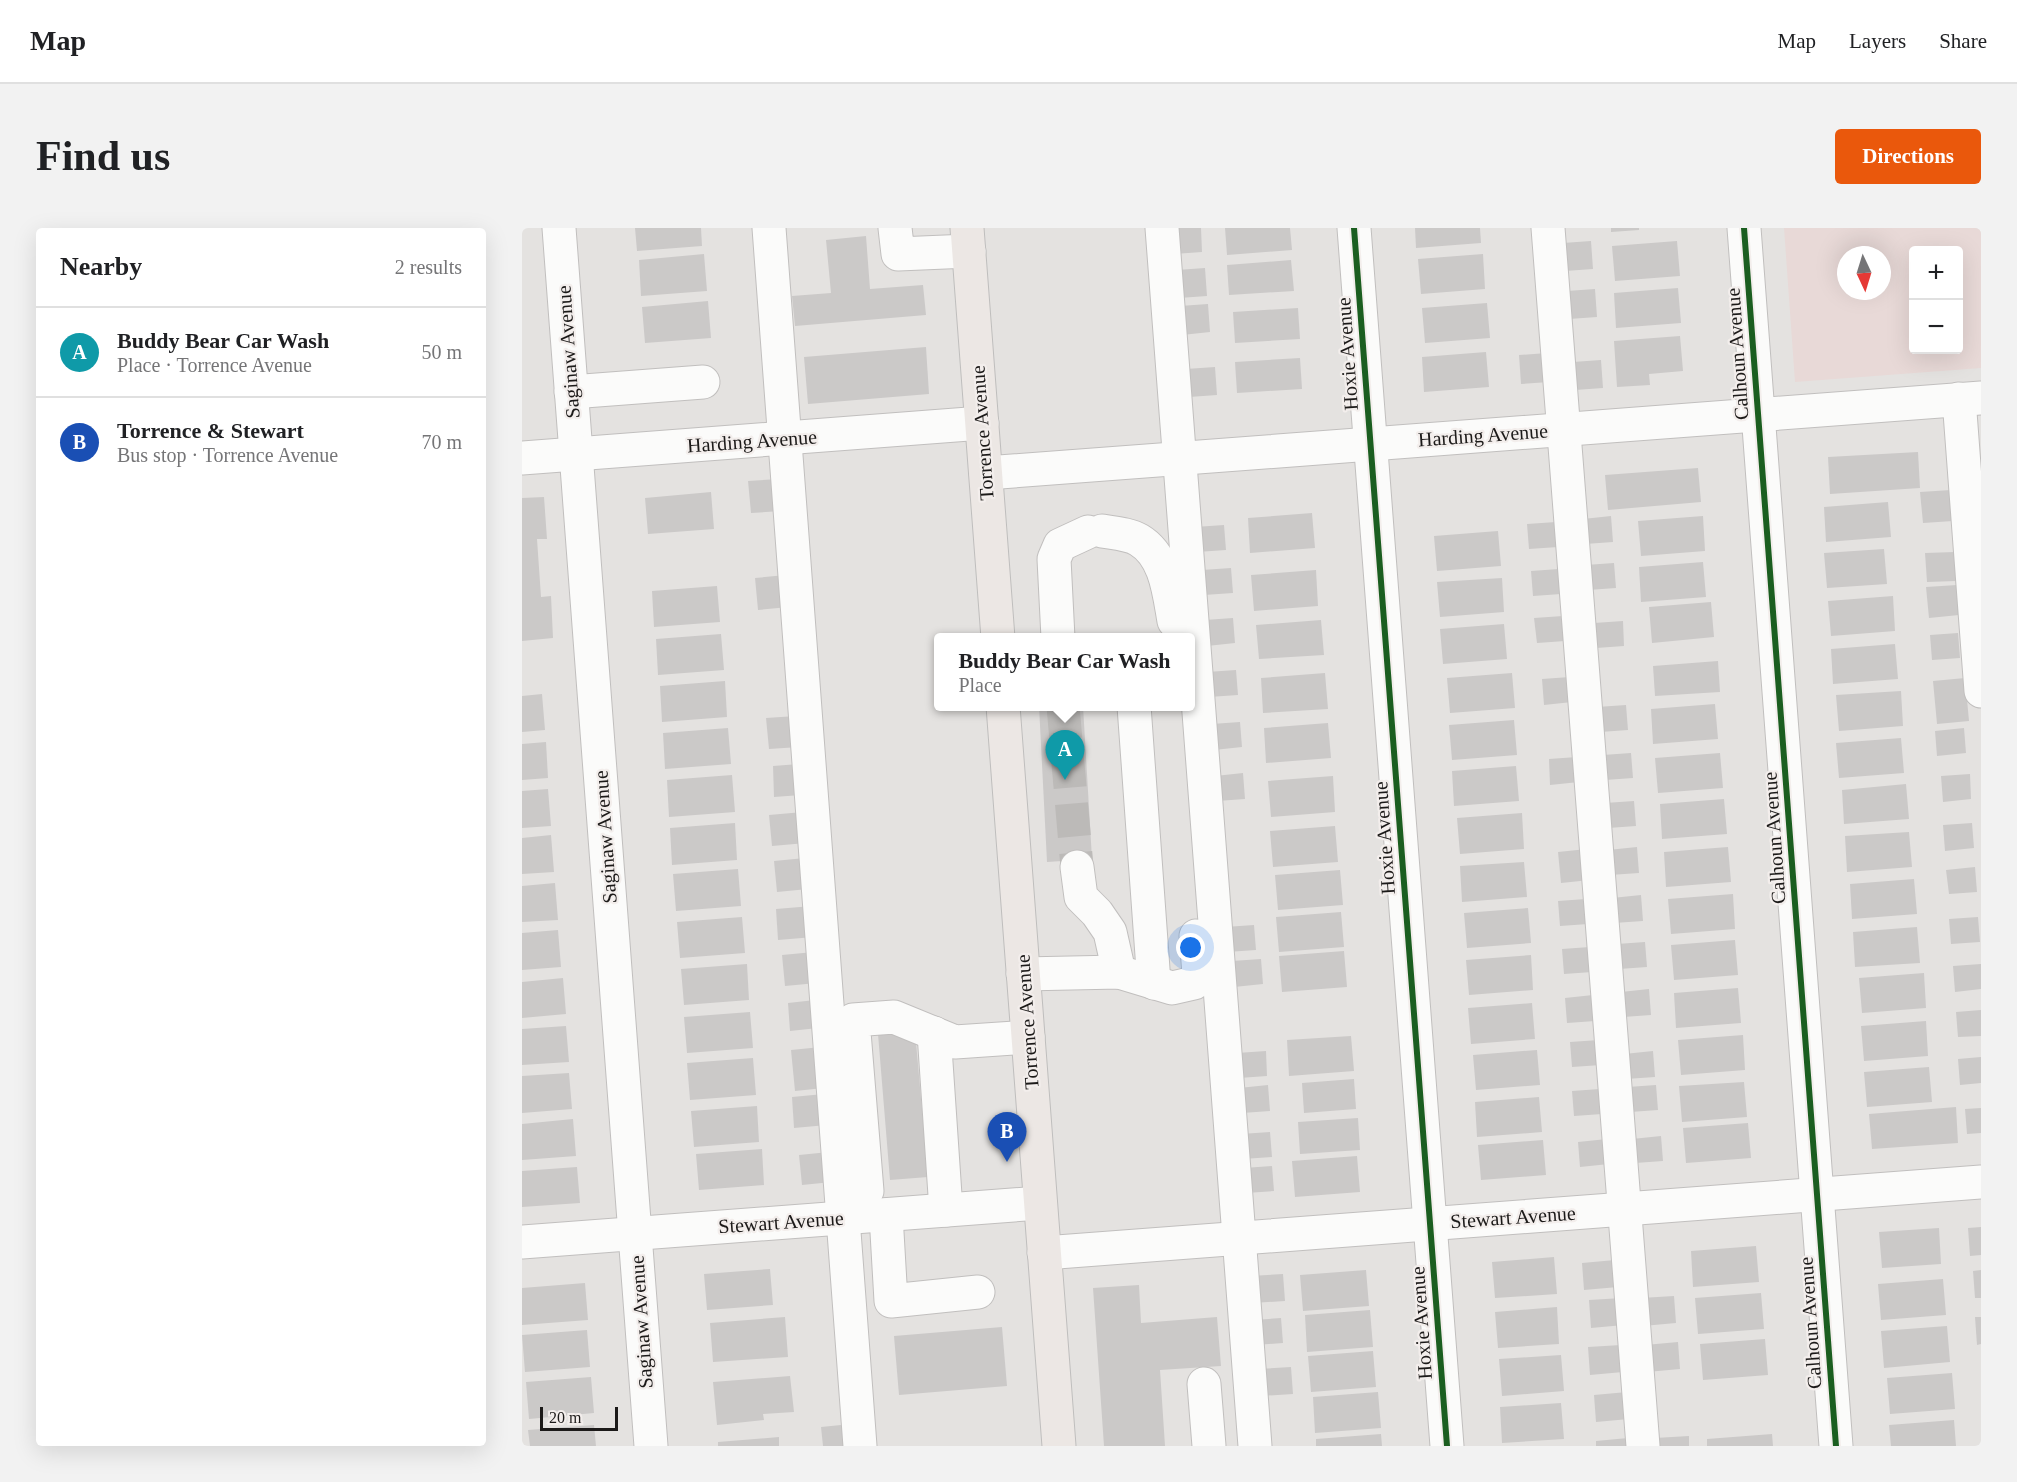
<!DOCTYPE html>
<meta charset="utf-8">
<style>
body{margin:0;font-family:"Times New Roman",serif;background:#f2f2f2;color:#202124}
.controls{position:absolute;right:18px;top:18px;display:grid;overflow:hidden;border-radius:6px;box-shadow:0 6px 24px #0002}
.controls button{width:54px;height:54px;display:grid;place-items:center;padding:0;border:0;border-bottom:2px solid #e0e0e0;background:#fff;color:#202124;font:30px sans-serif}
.compass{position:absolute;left:1315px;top:18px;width:54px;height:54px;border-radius:50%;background:#fff;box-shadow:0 6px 24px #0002;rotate:176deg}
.scale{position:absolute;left:18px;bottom:15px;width:78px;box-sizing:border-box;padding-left:6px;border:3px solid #1c1a19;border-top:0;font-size:16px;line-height:21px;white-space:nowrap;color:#1c1a19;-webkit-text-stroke:4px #f3eeec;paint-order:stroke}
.you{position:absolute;left:669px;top:720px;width:21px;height:21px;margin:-15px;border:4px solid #fff;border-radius:50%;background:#1a73e8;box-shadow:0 0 0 9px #1a73e833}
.badge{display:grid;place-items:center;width:39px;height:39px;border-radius:50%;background:#ea580c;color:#fff;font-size:20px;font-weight:700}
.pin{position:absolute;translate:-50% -50px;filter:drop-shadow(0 2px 3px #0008)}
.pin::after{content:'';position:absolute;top:32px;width:21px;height:18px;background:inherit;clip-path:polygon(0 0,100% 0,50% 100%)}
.popup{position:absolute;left:412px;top:405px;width:261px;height:78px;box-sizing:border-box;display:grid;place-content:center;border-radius:6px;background:#fff;filter:drop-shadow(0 2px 4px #0005);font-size:20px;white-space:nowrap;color:#757577}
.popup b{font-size:22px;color:#202124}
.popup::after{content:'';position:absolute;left:50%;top:100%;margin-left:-12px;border:12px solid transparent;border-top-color:#fff}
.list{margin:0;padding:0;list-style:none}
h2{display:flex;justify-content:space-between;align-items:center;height:78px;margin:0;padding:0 24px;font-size:26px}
h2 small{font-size:20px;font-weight:400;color:#757577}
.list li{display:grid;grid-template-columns:39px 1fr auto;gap:18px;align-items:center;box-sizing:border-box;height:90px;padding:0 24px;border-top:2px solid #e0e0e0}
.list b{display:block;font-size:22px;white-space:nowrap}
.list p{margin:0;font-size:20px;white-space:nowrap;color:#757577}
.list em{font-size:20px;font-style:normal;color:#757577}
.map{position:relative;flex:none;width:1459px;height:1218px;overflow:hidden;border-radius:6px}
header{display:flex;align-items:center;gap:36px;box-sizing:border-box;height:84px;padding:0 30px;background:#fff;border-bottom:2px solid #e0e0e0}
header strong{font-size:28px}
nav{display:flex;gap:33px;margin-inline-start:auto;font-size:21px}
.intro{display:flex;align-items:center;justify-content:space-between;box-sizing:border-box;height:144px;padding:0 36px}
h1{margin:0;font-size:42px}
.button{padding:15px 27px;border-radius:6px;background:#ea580c;color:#fff;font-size:21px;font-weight:700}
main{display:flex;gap:36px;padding:0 36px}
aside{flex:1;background:#fff;border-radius:6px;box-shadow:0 6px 24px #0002}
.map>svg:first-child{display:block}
.education{fill:#e8d9d7;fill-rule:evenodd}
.building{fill:#cbc9c8}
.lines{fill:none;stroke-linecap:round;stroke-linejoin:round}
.minor-tunnel{stroke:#bcbab8;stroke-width:33;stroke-dasharray:33 16;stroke-linecap:butt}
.minor-casing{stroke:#c1bfbe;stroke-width:35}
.major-casing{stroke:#bfbebd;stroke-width:35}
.minor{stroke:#fbfbfa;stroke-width:33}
.major{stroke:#ece7e4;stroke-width:33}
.cycleway-casing{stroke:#f3eeec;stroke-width:10}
.cycleway{stroke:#1b5e20;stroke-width:6}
.labels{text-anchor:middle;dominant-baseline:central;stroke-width:4.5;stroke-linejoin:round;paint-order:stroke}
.street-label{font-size:20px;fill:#1c1a19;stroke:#f3eeec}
</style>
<header>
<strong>Map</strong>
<nav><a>Map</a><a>Layers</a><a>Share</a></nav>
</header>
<div class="intro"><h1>Find us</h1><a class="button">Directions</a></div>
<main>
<aside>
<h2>Nearby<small>2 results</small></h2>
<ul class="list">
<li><span class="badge" style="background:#0f9aa8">A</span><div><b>Buddy Bear Car Wash</b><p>Place · Torrence Avenue</p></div><em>50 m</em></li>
<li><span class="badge" style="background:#1a4fb4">B</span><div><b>Torrence &amp; Stewart</b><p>Bus stop · Torrence Avenue</p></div><em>70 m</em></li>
</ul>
</aside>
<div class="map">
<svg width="1459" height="1218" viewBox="0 0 1459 1218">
<rect width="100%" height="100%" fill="#e4e2e0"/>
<path class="education" d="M1262,0H1459V140L1273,154ZM1392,22H1436V122H1392ZM1324,27H1360V63H1324Z"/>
<g class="building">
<polygon points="113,0 179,0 180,18 115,23"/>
<polygon points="651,0 679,0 680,24 652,26"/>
<polygon points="703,0 768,0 770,22 705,27"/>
<polygon points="893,0 958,0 959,15 894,20"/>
<polygon points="1089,0 1117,0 1117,2 1089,4"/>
<polygon points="344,8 348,61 401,57 404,87 273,98 270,68 309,65 304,12"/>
<polygon points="1069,13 1071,41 1043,43 1041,15"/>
<polygon points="1155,13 1158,48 1093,53 1090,18"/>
<polygon points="182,26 185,63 119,68 117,32"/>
<polygon points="961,26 963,61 899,66 896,31"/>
<polygon points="769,32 772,63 707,67 705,37"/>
<polygon points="683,40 685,68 657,70 655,42"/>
<polygon points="1156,60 1159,95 1094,100 1092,65"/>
<polygon points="1073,61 1075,89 1047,91 1045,63"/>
<polygon points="186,73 189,110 123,115 120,79"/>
<polygon points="965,75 968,110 903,115 900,80"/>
<polygon points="686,76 688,104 660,107 658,78"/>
<polygon points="776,80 778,111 713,115 711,84"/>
<polygon points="1158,108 1161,143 1127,146 1128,157 1095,159 1092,113"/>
<polygon points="404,119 407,166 286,176 282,129"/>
<polygon points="964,124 967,159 902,164 900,129"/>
<polygon points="1025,125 1027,154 999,156 997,127"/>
<polygon points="778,130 780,161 715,165 713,134"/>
<polygon points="1079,132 1081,160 1053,162 1051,134"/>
<polygon points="693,139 695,167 667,169 664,141"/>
<polygon points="1396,224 1398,260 1308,266 1306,229"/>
<polygon points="1176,240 1179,274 1086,282 1083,247"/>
<polygon points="257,251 259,283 229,285 226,253"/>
<polygon points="1429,262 1431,293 1401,295 1398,264"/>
<polygon points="189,264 192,301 126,306 123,270"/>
<polygon points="22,269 25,311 15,311 19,369 29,368 31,410 0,413 0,270"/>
<polygon points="1366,274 1369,309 1304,314 1302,279"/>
<polygon points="790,285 793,320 728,325 726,290"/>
<polygon points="1089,288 1091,314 1063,316 1061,291"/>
<polygon points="1181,288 1183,323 1119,328 1116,293"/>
<polygon points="1034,294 1036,319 1007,321 1005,296"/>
<polygon points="702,297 704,322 675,324 673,299"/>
<polygon points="976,303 979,338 915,343 912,308"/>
<polygon points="1362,321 1365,356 1305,360 1302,325"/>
<polygon points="1433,324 1434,353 1405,354 1403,325"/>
<polygon points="1181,334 1184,369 1119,374 1117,339"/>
<polygon points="1092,335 1094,360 1066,362 1064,337"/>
<polygon points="709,340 711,365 682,367 680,342"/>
<polygon points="1037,341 1039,366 1011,368 1009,343"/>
<polygon points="794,342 796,378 732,383 729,347"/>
<polygon points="264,347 267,379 236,382 233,350"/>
<polygon points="980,350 982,384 918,389 915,354"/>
<polygon points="1435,357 1437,387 1407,390 1404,359"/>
<polygon points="195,358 198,394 132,399 130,363"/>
<polygon points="1371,368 1373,403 1309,408 1306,373"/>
<polygon points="1189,374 1192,409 1130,415 1127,379"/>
<polygon points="1041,388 1043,413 1015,415 1012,390"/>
<polygon points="711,390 713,415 685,418 683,392"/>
<polygon points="799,392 802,427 737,431 734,397"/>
<polygon points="1101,393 1102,418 1074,420 1072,395"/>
<polygon points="982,396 985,431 921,436 918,401"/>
<polygon points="1436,405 1438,430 1410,432 1408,407"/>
<polygon points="199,406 202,442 136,447 134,411"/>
<polygon points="1373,416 1376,451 1311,456 1309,421"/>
<polygon points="1196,433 1198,464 1133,468 1131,438"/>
<polygon points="714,442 716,467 687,469 685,444"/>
<polygon points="803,445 806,481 741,485 739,450"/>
<polygon points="990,445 993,480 928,485 925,450"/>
<polygon points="1048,449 1050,474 1022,477 1020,451"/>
<polygon points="1443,450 1447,493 1415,496 1411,453"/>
<polygon points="203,453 205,489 140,494 138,458"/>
<polygon points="1379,463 1381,498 1317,503 1314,467"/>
<polygon points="20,466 23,502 0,504 0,468"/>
<polygon points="1193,476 1196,511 1131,516 1129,481"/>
<polygon points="1104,477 1106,502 1078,504 1075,479"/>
<polygon points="517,478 561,478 570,631 525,634"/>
<polygon points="274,488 277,519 247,521 244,490"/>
<polygon points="992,492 995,527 930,532 927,497"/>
<polygon points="718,494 720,519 692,522 690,496"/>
<polygon points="806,495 809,530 744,535 742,500"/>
<polygon points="206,500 209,536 143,541 141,505"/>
<polygon points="1442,500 1444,525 1415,528 1413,503"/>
<polygon points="1379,510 1382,545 1317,550 1314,515"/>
<polygon points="24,514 26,550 0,552 0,516"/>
<polygon points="1109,525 1111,550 1083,552 1081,527"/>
<polygon points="1198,525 1201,560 1136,565 1133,530"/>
<polygon points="1055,529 1057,554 1028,557 1027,531"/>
<polygon points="277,536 279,567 252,569 251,538"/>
<polygon points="994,538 997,573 932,578 930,543"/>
<polygon points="721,545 723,571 695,573 693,548"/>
<polygon points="1448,546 1449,571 1421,574 1419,548"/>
<polygon points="210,547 213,584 147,589 145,552"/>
<polygon points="811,548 813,584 749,589 746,553"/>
<polygon points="1384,556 1387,591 1322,596 1320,562"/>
<polygon points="26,561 29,598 0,600 0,563"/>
<polygon points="1202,571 1205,606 1140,611 1138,576"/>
<polygon points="1112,573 1114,598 1086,600 1083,575"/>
<polygon points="281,584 284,615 250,618 247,587"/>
<polygon points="1000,585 1002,621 938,626 935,590"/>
<polygon points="213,595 215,632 150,637 148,600"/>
<polygon points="1450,595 1452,620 1423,623 1421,597"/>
<polygon points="813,598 816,634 751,639 748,603"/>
<polygon points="1387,604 1390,639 1325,644 1323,608"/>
<polygon points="29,607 32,644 0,646 0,610"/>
<polygon points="1115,619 1117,645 1088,647 1086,622"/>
<polygon points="1206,619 1209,654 1144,659 1142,624"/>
<polygon points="1065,621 1068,652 1039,655 1036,624"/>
<polygon points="283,630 286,661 255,664 252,633"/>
<polygon points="1002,634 1005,669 940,674 938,638"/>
<polygon points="1453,639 1455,664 1427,666 1424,642"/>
<polygon points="216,641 219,678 154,683 151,646"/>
<polygon points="818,642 821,677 756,682 753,647"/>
<polygon points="1392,651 1395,686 1330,691 1328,656"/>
<polygon points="33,655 36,692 0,694 0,658"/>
<polygon points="1211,666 1213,701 1149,706 1146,671"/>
<polygon points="1119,667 1121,693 1092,695 1090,670"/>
<polygon points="1064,671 1066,696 1038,698 1036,673"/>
<polygon points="290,678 292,709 256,712 254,681"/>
<polygon points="1006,680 1009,715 945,720 942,685"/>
<polygon points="819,684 822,719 757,724 754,689"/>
<polygon points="220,689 223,725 158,730 155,694"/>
<polygon points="1456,689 1458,714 1429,716 1427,691"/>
<polygon points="732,697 734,722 705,724 703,699"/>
<polygon points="1395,699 1398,735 1333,739 1331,704"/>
<polygon points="36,702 39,739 0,742 0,705"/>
<polygon points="1213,712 1216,747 1152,752 1149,717"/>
<polygon points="1123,714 1125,739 1097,741 1095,716"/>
<polygon points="1068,719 1070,744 1042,746 1040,721"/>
<polygon points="822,723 825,759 760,764 757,728"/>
<polygon points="292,724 295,755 263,758 260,727"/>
<polygon points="1009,727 1011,762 947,767 944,732"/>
<polygon points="739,731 741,756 712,759 710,733"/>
<polygon points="225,736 227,772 162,777 159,741"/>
<polygon points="1459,736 1459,761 1433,764 1431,738"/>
<polygon points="1402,745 1404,780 1340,785 1337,750"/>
<polygon points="41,750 44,786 0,790 0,754"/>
<polygon points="1216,760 1219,795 1154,800 1152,765"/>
<polygon points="1127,761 1129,787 1101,789 1099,764"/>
<polygon points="1071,767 1073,793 1045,795 1043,770"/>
<polygon points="293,772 296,800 268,803 266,775"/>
<polygon points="1010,775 1013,811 949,816 946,780"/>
<polygon points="1459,782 1459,808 1436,809 1434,784"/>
<polygon points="228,784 231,820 165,825 162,789"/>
<polygon points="1404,793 1406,828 1342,833 1339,798"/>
<polygon points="44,798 47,834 0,837 0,801"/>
<polygon points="393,803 406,949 368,952 356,806"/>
<polygon points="1221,807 1223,842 1159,847 1156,812"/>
<polygon points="829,808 832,843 767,848 765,812"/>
<polygon points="1077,812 1079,837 1050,839 1048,814"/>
<polygon points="299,819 302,860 273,863 269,822"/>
<polygon points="1015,822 1018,857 954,862 951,827"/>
<polygon points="744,823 745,848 717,850 715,825"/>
<polygon points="1131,823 1133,849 1104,851 1102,826"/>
<polygon points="1459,829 1459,855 1438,857 1436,831"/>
<polygon points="231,830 234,867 168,872 165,835"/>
<polygon points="1407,839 1410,874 1345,879 1342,844"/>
<polygon points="47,845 50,881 0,885 0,848"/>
<polygon points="832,851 834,881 782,885 780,855"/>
<polygon points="1222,854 1225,889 1160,894 1157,858"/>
<polygon points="746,857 748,883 720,885 717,860"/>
<polygon points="1134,857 1136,882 1108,884 1106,859"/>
<polygon points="1078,861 1080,886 1052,888 1050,863"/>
<polygon points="302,866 305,897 272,900 270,869"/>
<polygon points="1017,869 1020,904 955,909 953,874"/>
<polygon points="235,878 237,914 172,919 169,883"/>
<polygon points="1434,879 1436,915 1350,921 1347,886"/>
<polygon points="1459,880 1459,905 1445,906 1443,881"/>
<polygon points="836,890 838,922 778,926 776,894"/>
<polygon points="51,891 54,928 0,932 0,896"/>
<polygon points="1226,895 1229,930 1164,935 1161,900"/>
<polygon points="748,904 750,929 721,931 719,906"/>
<polygon points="1139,908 1141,933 1113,935 1110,911"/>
<polygon points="1085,911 1087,936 1058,939 1056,914"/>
<polygon points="1021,912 1024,947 959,952 956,917"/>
<polygon points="240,921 242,957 177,962 174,926"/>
<polygon points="307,924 310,954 280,957 277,927"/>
<polygon points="835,928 838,964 773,969 770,933"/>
<polygon points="750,938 752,963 724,965 722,940"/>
<polygon points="55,939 58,975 0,979 0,943"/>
<polygon points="1459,999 1459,1027 1448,1028 1446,1000"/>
<polygon points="1417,1000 1419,1036 1360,1040 1357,1004"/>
<polygon points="1234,1018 1237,1054 1171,1059 1169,1023"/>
<polygon points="1032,1029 1035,1066 973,1070 970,1034"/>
<polygon points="1093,1032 1096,1059 1062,1062 1060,1035"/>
<polygon points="248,1041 251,1077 185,1082 182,1046"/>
<polygon points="844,1042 847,1078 781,1083 778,1047"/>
<polygon points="1459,1042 1459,1070 1453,1070 1451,1043"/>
<polygon points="761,1046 763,1073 730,1075 728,1048"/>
<polygon points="1421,1051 1424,1087 1359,1092 1356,1056"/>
<polygon points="63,1055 66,1092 0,1097 0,1060"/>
<polygon points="617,1057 619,1095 695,1089 699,1138 638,1142 643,1218 582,1218 571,1060"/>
<polygon points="1239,1065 1242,1101 1176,1106 1173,1070"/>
<polygon points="1152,1068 1154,1095 1121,1098 1119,1070"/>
<polygon points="1100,1070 1102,1097 1069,1100 1067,1072"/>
<polygon points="1035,1079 1037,1116 976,1120 973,1084"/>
<polygon points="848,1082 851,1119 785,1124 783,1087"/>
<polygon points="263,1089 266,1129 191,1134 188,1095"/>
<polygon points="1453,1089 1459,1089 1459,1116 1455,1117"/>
<polygon points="759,1090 761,1115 734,1117 732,1092"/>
<polygon points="1425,1098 1428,1134 1362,1140 1359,1103"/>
<polygon points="480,1099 485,1158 377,1167 372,1108"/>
<polygon points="65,1102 68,1139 3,1144 0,1107"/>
<polygon points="1243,1111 1246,1147 1181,1152 1178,1116"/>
<polygon points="1156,1114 1158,1141 1125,1144 1123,1117"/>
<polygon points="1099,1117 1101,1144 1068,1147 1066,1119"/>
<polygon points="851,1123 854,1159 789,1164 786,1128"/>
<polygon points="1039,1127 1042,1163 980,1168 977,1131"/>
<polygon points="769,1139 771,1166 738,1168 736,1141"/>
<polygon points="1430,1145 1433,1181 1368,1186 1365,1150"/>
<polygon points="268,1148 272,1184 241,1186 242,1192 195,1197 191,1154"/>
<polygon points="69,1149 72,1185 7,1191 4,1154"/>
<polygon points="856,1164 859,1200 793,1205 791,1169"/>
<polygon points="1105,1164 1107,1191 1074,1194 1072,1167"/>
<polygon points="1039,1175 1042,1211 980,1215 978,1179"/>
<polygon points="1432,1192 1434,1218 1369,1218 1367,1197"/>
<polygon points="329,1196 331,1218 301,1218 299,1199"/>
<polygon points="72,1197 74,1218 8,1218 6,1202"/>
<polygon points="859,1206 860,1218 794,1218 794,1211"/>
<polygon points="1250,1206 1251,1218 1185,1218 1185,1211"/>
<polygon points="1167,1208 1167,1218 1134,1218 1133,1210"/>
<polygon points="257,1209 257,1218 196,1218 196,1214"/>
<polygon points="1106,1210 1107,1218 1074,1218 1074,1213"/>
</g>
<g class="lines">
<polyline class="minor-tunnel" points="541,478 555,639"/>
<defs>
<g id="minor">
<polyline points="37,0 129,1218"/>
<polyline points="247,0 338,1218"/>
<polyline points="373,0 376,26 447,23"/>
<polyline points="640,0 733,1218"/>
<polyline points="832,0 925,1218"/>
<polyline points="1026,0 1121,1218"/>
<polyline points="1222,0 1314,1218"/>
<polyline points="49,164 181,154"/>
<polyline points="1437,171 1459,463"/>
<polyline points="0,230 460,195"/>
<polyline points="464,245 1459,170"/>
<path d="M580,303C591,305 607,306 617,312C644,328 647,365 652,393"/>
<polyline points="536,410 532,331 538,317 566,304"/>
<polyline points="612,478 632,755"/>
<polyline points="555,639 559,669 575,685 588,704 597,744"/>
<polyline points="501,746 597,744 650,760 672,755 677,746 674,708"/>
<polyline points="412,805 424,982"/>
<polyline points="345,963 331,792 372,789 433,814 506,809"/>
<polyline points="364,987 369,1073 456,1064"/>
<polyline points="0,1014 518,975"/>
<polyline points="522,1025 1459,954"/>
<polyline points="682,1156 687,1218"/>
</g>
<g id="major">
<polyline points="445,0 476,410"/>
<polyline points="481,478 537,1218"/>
</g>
</defs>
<use href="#minor" class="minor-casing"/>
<use href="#major" class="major-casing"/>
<use href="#minor" class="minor"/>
<use href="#major" class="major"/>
<defs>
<g id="cycleway">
<polyline points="832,0 925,1218"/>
<polyline points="1222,0 1314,1218"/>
</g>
</defs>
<use href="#cycleway" class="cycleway-casing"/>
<use href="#cycleway" class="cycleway"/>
</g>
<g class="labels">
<g class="street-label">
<text transform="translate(46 124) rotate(-94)">Saginaw Avenue</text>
<text transform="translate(825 126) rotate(-94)">Hoxie Avenue</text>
<text transform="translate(1215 126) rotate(-94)">Calhoun Avenue</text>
<text transform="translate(460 205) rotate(-94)">Torrence Avenue</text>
<text transform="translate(961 207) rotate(-4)">Harding Avenue</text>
<text transform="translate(230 213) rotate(-4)">Harding Avenue</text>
<text transform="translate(83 609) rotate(-94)">Saginaw Avenue</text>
<text transform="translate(862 610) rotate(-94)">Hoxie Avenue</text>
<text transform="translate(1252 610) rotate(-94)">Calhoun Avenue</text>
<text transform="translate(505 794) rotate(-94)">Torrence Avenue</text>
<text transform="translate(991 989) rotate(-4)">Stewart Avenue</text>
<text transform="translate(259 994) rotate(-4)">Stewart Avenue</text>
<text transform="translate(119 1094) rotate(-94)">Saginaw Avenue</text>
<text transform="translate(899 1095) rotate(-94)">Hoxie Avenue</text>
<text transform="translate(1288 1095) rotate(-94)">Calhoun Avenue</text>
</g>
</g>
</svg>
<div class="controls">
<button>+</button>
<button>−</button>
</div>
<svg class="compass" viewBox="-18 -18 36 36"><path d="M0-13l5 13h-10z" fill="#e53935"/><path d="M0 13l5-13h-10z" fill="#757577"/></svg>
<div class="scale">20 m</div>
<div class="you"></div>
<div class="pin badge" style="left:543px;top:552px;background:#0f9aa8">A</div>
<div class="popup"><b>Buddy Bear Car Wash</b>Place</div>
<div class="pin badge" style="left:485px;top:934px;background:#1a4fb4">B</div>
</div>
</main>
